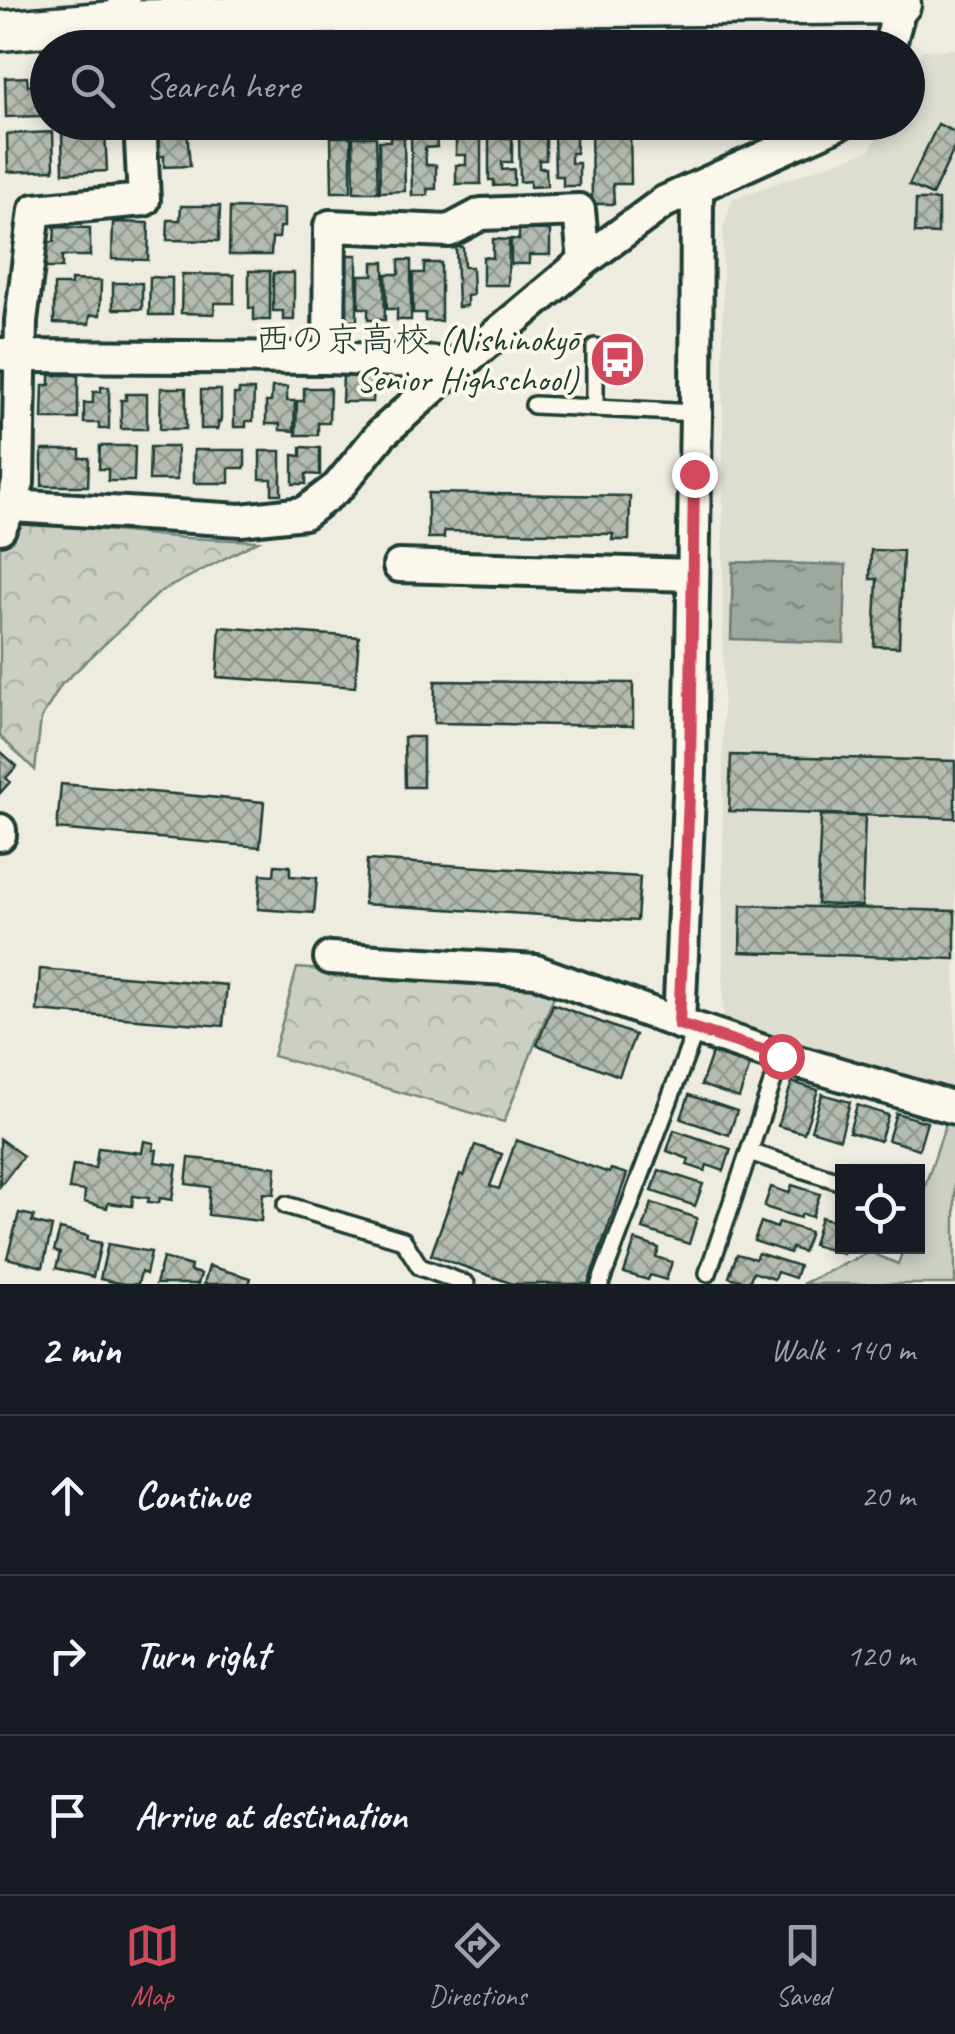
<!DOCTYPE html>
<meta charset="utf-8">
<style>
body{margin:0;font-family:Caveat,"Klee One",sans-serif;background:#242831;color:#f1f3f6}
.controls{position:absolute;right:30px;bottom:30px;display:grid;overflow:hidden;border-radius:0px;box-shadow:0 5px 15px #0003}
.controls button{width:90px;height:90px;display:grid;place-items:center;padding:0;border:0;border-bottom:2px solid #363941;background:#171b24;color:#f1f3f6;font:50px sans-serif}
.stop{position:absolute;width:30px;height:30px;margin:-22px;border:8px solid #d1495b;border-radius:50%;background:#fff}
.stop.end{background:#d1495b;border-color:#fff;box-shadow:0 2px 10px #0008}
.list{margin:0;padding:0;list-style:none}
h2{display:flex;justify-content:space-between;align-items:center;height:130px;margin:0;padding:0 40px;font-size:42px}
h2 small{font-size:32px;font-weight:400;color:#9ea1a6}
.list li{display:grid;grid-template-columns:65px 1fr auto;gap:30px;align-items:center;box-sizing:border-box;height:160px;padding:0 40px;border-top:2px solid #363941}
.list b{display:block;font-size:38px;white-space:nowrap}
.list em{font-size:32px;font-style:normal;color:#9ea1a6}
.icon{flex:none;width:55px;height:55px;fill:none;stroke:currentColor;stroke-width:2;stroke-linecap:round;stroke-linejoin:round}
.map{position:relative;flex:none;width:955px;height:1284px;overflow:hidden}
.search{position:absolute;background:#171b24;box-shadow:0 5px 15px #0003;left:30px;right:30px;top:30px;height:110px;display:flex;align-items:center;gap:25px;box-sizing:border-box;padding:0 35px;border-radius:55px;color:#9ea1a6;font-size:38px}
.sheet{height:610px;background:#171b24}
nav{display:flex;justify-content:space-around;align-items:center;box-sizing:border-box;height:140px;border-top:2px solid #363941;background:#171b24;font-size:28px;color:#9ea1a6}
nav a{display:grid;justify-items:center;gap:5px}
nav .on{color:#d1495b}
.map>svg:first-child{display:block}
.built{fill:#ddddd2}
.green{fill:#cbcfc4;stroke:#75867c;stroke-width:2.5}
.park{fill:url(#park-crowns);stroke:#75867c;stroke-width:2.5}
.water{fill:url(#water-ripples);stroke:#6c7d74;stroke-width:2.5}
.building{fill:url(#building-cross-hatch);stroke:#1f3d34;stroke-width:2.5}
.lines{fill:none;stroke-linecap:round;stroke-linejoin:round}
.service-casing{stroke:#1f3d34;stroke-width:22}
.minor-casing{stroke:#1f3d34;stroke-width:38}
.tertiary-casing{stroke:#1f3d34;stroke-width:45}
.service{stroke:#fbf7ec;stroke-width:15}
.minor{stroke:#fbf7ec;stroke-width:30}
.tertiary{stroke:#fbf7ec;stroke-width:38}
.route{stroke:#d1495b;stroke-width:12}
.labels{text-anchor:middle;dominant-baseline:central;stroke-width:8;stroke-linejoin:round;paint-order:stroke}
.poi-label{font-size:35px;fill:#1f3d34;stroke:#fbf7ec;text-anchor:end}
</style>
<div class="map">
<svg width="955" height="1284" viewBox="0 0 955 1284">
<defs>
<pattern id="park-crowns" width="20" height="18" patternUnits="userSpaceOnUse" patternTransform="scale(2.5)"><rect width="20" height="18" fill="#cbcfc4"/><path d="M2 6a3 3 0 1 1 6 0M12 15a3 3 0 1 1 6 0" fill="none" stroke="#aeb3a9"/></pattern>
<pattern id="water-ripples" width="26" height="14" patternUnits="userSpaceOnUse" patternTransform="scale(2.5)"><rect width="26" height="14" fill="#9fa89f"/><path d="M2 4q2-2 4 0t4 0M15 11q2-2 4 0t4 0" fill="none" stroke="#818a82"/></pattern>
<pattern id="building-cross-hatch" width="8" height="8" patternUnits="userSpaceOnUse" patternTransform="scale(2.5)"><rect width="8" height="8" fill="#b4bbb0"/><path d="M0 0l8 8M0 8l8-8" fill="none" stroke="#929990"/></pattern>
</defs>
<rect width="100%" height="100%" fill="#eeece1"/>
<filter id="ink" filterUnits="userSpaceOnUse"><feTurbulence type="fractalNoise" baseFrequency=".01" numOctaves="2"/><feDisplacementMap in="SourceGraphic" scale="20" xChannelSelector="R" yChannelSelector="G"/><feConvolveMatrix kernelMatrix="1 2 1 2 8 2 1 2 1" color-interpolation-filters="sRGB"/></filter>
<g filter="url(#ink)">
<polygon class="built" points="955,49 955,1092 723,1024 723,230 732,199 870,150 884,123 908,122 908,78 922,50"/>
<polygon class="green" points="949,1114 955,1116 955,1284 802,1284 870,1252 898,1264 904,1247 918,1246 918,1207"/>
<g class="park">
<polygon points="10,521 185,538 258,541 160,592 61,685 41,719 35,770 0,736 0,547"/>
<polygon points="297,968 523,985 554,996 504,1122 273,1056"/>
</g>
<polygon class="water" points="733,562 846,565 844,643 731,639"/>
<g class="building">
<polygon points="27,77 28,86 40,85 41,116 6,117 5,78"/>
<polygon points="155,122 212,122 212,128 187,129 190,166 164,167 164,156 157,156"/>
<polygon points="591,122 630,122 631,184 613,184 614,204 592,204"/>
<polygon points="672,122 705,122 705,131 672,132"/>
<polygon points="938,124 955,132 955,147 932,195 909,185"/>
<polygon points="105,130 107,171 63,173 62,132"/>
<polygon points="53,132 54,170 8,172 7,134"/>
<polygon points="481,132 481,184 456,184 456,165 466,165 466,155 456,155 456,133"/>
<polygon points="554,133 576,133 576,153 571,153 571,163 579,163 579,186 563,186 563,176 555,176"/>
<polygon points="436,135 437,147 425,148 426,165 436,165 436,189 427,189 428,195 412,196 411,136"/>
<polygon points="519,136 546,136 546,160 539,160 539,168 546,168 547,186 530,187 530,181 520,182"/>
<polygon points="331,137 351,137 351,192 332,192"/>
<polygon points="353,137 376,137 378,192 354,192"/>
<polygon points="390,137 404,137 405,191 380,192 379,141 390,141"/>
<polygon points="489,138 512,138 512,162 502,162 502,170 514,169 514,185 494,186 494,180 489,180"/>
<polygon points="916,200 938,200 938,234 915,233"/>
<polygon points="181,206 220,206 219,241 167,240 168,220 180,220"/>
<polygon points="230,208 284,209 284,227 280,227 279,238 272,238 271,255 229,255"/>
<polygon points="113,222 149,223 148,260 112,259"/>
<polygon points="55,227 90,228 90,256 62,256 62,268 44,268 45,242 54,242"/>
<polygon points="519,229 550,230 550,255 529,255 529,264 511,264 511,239 519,240"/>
<polygon points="493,239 509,240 508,285 483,285 483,257 493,258"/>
<polygon points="456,247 463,247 464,267 472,267 473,295 467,296 467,306 458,307"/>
<polygon points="340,255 357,255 357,321 342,321"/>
<polygon points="399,260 411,260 411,320 397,320 397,309 387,309 386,274 399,274"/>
<polygon points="373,262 384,262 385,320 368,320 368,308 359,308 359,275 373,275"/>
<polygon points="424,263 441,263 441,321 425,321 425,313 413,313 413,273 424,273"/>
<polygon points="249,271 270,271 270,320 254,320 254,308 249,308"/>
<polygon points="273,273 294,273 294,320 283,320 283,311 273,311"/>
<polygon points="182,274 234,275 234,303 215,303 214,314 181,313"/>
<polygon points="150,277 172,278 172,315 149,315"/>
<polygon points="71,280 101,281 100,315 90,315 89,324 54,323 54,285 71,285"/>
<rect x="113" y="283" width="29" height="26"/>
<polygon points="50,375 78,375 78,419 42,419 43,385 50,385"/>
<polygon points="343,375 374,375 373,402 342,402"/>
<polygon points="101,387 109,387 109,429 99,429 99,423 84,423 84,403 93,403 93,392 101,392"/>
<polygon points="272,387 287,387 287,401 295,401 294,431 280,430 280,424 266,424 266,402 271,402"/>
<polygon points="161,388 186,388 186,429 160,429"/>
<polygon points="304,388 330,388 329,423 318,423 318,435 296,435 297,401 304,401"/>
<polygon points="201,390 221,390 221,422 218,422 218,429 201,429"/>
<polygon points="239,390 254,390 253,421 246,421 246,427 234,427 234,394 239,394"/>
<polygon points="126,394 147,394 147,429 121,429 121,400 126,400"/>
<polygon points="100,446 135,446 134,481 108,481 108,469 99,469"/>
<polygon points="150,447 177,447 177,480 149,480"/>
<polygon points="301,447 320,448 320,475 306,474 306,484 293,484 293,455 301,456"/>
<polygon points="42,450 80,450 80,458 89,458 88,486 42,486"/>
<polygon points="194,450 245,450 245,468 229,468 229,483 194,483"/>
<polygon points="260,451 281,451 281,494 272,494 272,479 260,479"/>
<polygon points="428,493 630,496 629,540 612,540 613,534 444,531 444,538 428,538"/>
<polygon points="871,550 903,551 899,647 874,646 877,579 870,579"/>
<polygon points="220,627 359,637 355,687 217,677"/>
<polygon points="435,681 633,683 633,726 434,723"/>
<polygon points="404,737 423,737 423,787 405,787"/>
<polygon points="0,751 17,766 6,778 10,782 0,793"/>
<polygon points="731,755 955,761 955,818 729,811"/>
<polygon points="61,784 264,802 260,847 57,829"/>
<polygon points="821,815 865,816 862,906 817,904"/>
<polygon points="367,860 640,877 637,921 364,904"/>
<polygon points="275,865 290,866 290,876 317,878 314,913 258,909 261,874 274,875"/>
<polygon points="741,905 955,911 955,959 740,952"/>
<polygon points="40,969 227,985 223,1026 37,1011"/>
<polygon points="553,1004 635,1035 619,1076 537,1045"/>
<polygon points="712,1053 750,1065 739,1098 701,1085"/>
<polygon points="792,1082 818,1090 804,1133 778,1126"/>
<polygon points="822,1094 850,1102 840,1139 811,1130"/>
<polygon points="689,1095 737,1111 729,1135 681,1119"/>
<polygon points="857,1105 888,1115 880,1141 849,1132"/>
<polygon points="896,1113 927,1122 919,1149 888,1140"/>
<polygon points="674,1130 731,1149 724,1171 707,1165 705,1171 687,1165 689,1159 667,1151"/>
<polygon points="0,1139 23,1156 0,1186"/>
<polygon points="516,1140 609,1173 611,1169 627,1174 588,1284 513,1284 431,1255 460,1174 464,1176 475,1145 502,1154 490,1186 499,1189"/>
<polygon points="144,1141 154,1143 153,1150 157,1150 155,1162 177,1165 172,1200 160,1198 159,1203 148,1202 149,1198 133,1196 132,1206 108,1203 107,1208 84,1202 85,1191 69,1189 73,1165 95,1168 98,1148 142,1153"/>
<polygon points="189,1158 276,1167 274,1194 263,1193 261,1221 208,1215 210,1187 186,1184"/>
<polygon points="659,1170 703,1184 695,1206 652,1191"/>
<polygon points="792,1185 820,1194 812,1217 802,1214 800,1218 764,1207 771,1187 789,1193"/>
<polygon points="652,1203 697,1218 689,1244 643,1229"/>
<polygon points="19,1213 34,1216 32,1222 52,1227 43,1267 7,1258"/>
<polygon points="821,1217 842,1223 842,1246 845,1246 843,1254 813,1245"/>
<polygon points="761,1222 777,1228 779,1222 810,1232 803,1252 792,1248 790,1253 754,1241"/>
<polygon points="60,1229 88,1236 87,1240 101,1243 93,1277 56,1268 60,1253 54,1251"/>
<polygon points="635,1240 659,1248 656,1257 672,1262 666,1280 650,1275 648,1280 624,1273"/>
<polygon points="108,1244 151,1252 146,1274 141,1272 138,1284 123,1284 100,1279"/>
<polygon points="758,1253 799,1266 795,1278 777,1272 774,1279 753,1272 749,1283 729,1277 737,1254 755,1259"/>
<polygon points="163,1258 191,1266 190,1271 201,1274 198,1284 156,1284"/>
<polygon points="209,1266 251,1278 249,1284 204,1284"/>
</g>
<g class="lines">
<defs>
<g id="service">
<polyline points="595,347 595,408"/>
<polyline points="534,405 696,413"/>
<polyline points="749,1152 842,1182"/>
<polyline points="286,1205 403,1240 420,1267 466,1284"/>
<polyline points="708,1273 781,1057"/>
<polyline points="600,1284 696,1029"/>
</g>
<g id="minor">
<polyline points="124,0 129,48"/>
<polyline points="889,48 901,4 899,0"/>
<polyline points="1,354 20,356 329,358 462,364"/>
<polyline points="329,358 330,226 449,231 481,214 579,210 584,261"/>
<polyline points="11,506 241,520 304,513 338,487 381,434 438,383 584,261 664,202 842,122"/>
<polyline points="0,528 11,506 18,483 21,321 35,210 144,200 140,122"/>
<polyline points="399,566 692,575"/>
<polyline points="0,830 0,835"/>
<polyline points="330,958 536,971 679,1023 781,1057 955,1108"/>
<polyline points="679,1023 690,773 696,413 697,188"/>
</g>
<polyline id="tertiary" points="0,31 125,20 601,7 901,4"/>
</defs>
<use href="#service" class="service-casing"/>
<use href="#minor" class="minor-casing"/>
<use href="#tertiary" class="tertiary-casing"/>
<use href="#service" class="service"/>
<use href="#minor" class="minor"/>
<use href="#tertiary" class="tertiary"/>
</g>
</g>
<g class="lines" filter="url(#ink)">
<polyline class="route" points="694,474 690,773 679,1024 781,1056"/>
</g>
<defs>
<symbol id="bus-disc" viewBox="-11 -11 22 22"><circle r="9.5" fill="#d1495b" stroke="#fbf7ec"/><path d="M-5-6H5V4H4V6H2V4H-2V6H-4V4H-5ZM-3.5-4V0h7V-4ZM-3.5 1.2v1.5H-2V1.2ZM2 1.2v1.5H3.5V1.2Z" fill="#fff"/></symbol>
</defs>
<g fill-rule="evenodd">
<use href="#bus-disc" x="586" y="328" width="63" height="63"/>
</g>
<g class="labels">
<g class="poi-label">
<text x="578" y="339">西の京高校 (Nishinokyō<tspan x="578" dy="40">Senior Highschool)</tspan></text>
</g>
</g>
</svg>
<div class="controls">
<button><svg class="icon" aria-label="locate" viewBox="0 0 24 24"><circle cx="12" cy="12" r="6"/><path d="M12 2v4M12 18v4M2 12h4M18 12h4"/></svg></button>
</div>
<div class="stop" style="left:781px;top:1056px"></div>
<div class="stop end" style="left:694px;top:474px"></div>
<div class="search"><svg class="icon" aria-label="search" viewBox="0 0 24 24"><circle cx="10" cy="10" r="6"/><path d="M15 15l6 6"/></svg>Search here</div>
</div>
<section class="sheet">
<h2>2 min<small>Walk · 140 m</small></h2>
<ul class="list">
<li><svg class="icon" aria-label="ahead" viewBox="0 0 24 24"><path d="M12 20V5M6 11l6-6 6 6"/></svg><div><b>Continue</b></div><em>20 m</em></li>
<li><svg class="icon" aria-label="right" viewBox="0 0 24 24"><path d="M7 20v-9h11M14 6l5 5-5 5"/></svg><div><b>Turn right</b></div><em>120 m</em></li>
<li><svg class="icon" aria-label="arrive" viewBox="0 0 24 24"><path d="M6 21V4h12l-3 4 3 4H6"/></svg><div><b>Arrive at destination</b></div></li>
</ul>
</section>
<nav>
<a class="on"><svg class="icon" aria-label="map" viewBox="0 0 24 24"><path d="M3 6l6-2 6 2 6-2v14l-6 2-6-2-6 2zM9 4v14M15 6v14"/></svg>Map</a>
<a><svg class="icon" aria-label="directions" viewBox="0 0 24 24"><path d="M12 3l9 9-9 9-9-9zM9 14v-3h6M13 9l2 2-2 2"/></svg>Directions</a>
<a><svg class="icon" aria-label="saved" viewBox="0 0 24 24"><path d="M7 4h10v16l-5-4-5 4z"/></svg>Saved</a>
</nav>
